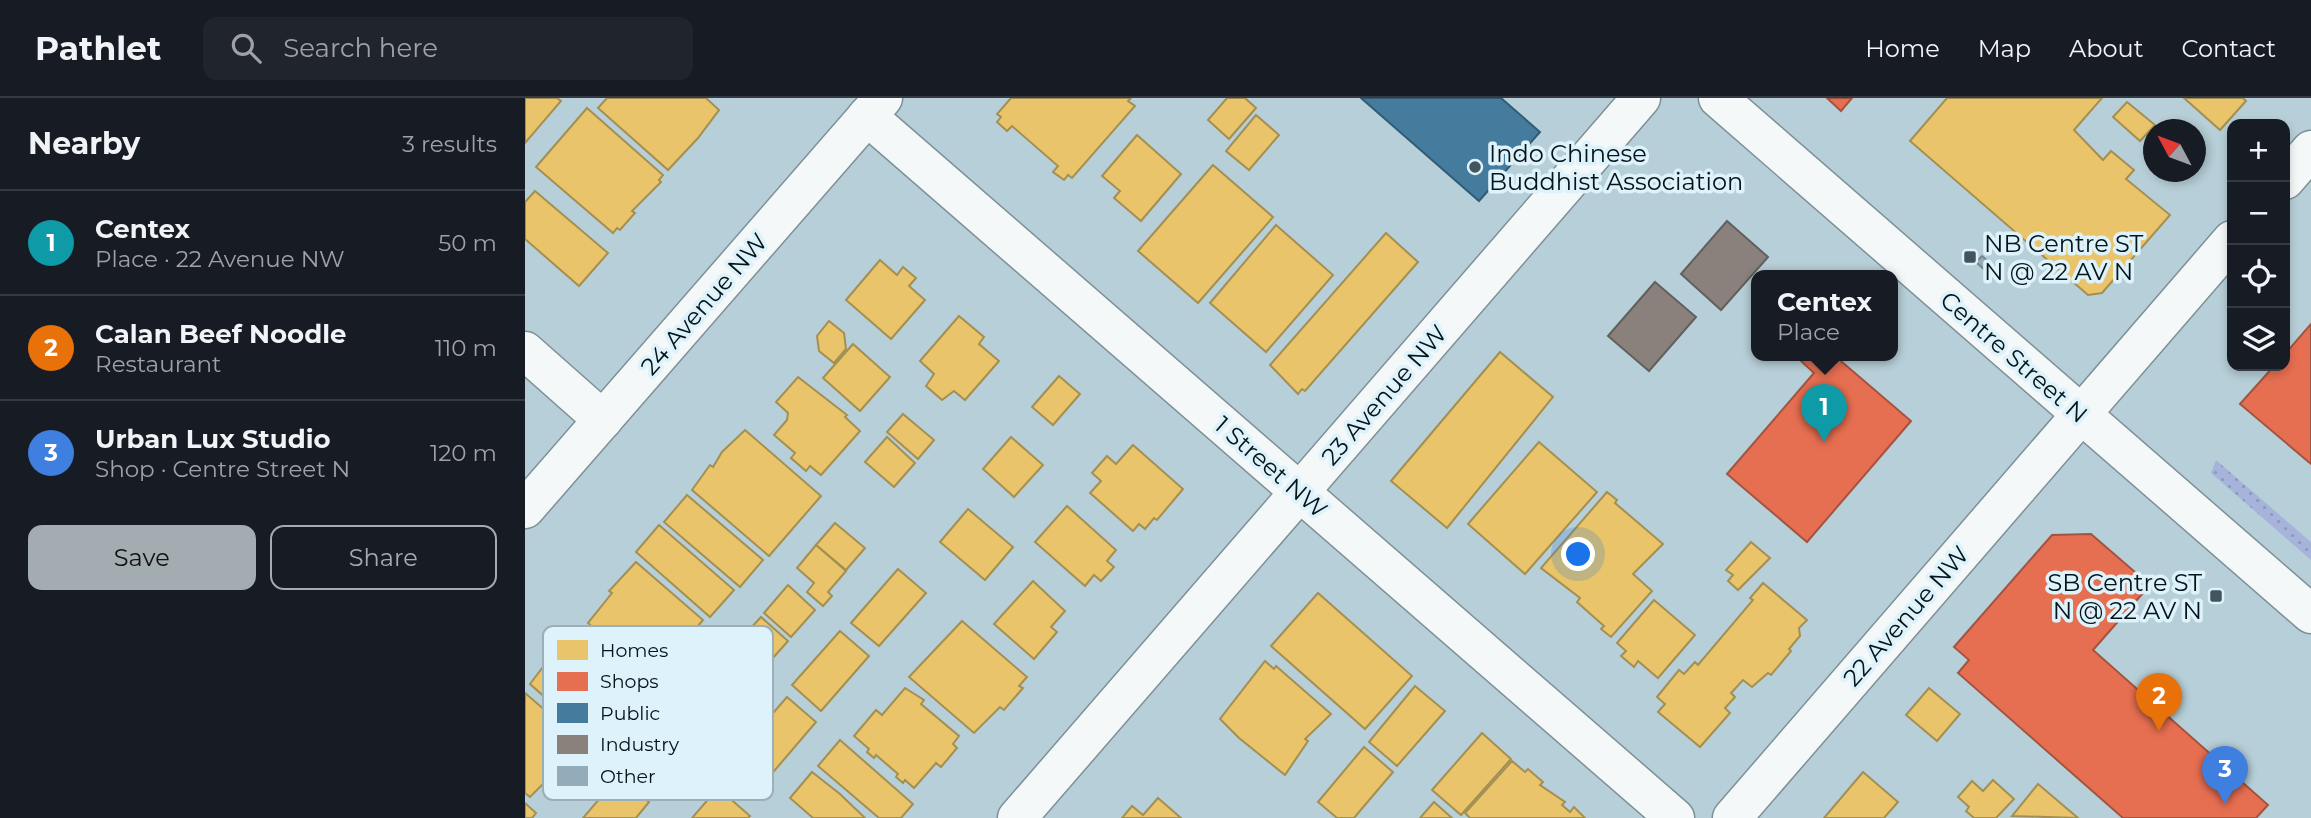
<!DOCTYPE html>
<meta charset="utf-8">
<style>
body{margin:0;font-family:Montserrat,sans-serif;background:#20242c;color:#f1f3f6}
.controls{position:absolute;right:21px;top:21px;display:grid;overflow:hidden;border-radius:14px;box-shadow:0 4px 10px #0003}
.controls button{width:63px;height:63px;display:grid;place-items:center;padding:0;border:0;border-bottom:2px solid #363941;background:#171b24;color:#f1f3f6;font:35px sans-serif}
.compass{position:absolute;left:1618px;top:21px;width:63px;height:63px;border-radius:50%;background:#171b24;box-shadow:0 4px 10px #0003;rotate:311deg}
.you{position:absolute;left:1054px;top:457px;width:24px;height:24px;margin:-18px;border:5px solid #fff;border-radius:50%;background:#1a73e8;box-shadow:0 0 0 10px #1a73e833}
.badge{display:grid;place-items:center;width:46px;height:46px;border-radius:50%;background:#a3acb1;color:#fff;font-size:23px;font-weight:700}
.pin{position:absolute;translate:-50% -58px;filter:drop-shadow(0 2px 4px #0008)}
.pin::after{content:'';position:absolute;top:37px;width:24px;height:21px;background:inherit;clip-path:polygon(0 0,100% 0,50% 100%)}
.popup{position:absolute;left:1226px;top:172px;width:147px;height:91px;box-sizing:border-box;display:grid;place-content:center;border-radius:14px;background:#171b24;filter:drop-shadow(0 2px 5px #0005);font-size:23px;white-space:nowrap;color:#9ea1a6}
.popup b{font-size:26px;color:#f1f3f6}
.popup::after{content:'';position:absolute;left:50%;top:100%;margin-left:-14px;border:14px solid transparent;border-top-color:#171b24}
.list{margin:0;padding:0;list-style:none}
h2{display:flex;justify-content:space-between;align-items:center;height:91px;margin:0;padding:0 28px;font-size:30px}
h2 small{font-size:23px;font-weight:400;color:#9ea1a6}
.list li{display:grid;grid-template-columns:46px 1fr auto;gap:21px;align-items:center;box-sizing:border-box;height:105px;padding:0 28px;border-top:2px solid #363941}
.list b{display:block;font-size:26px;white-space:nowrap}
.list p{margin:0;font-size:23px;white-space:nowrap;color:#9ea1a6}
.list em{font-size:23px;font-style:normal;color:#9ea1a6}
.actions{display:flex;gap:14px;padding:21px 28px}
.actions a{flex:1;padding:16px 0;border:2px solid #a3acb1;border-radius:14px;text-align:center;font-size:24px;color:#a3acb1}
.actions .main{background:#a3acb1;color:#111}
.icon{flex:none;width:38px;height:38px;fill:none;stroke:currentColor;stroke-width:2;stroke-linecap:round;stroke-linejoin:round}
.map{position:relative;flex:none;width:1786px;height:720px;overflow:hidden}
header{display:flex;align-items:center;gap:42px;box-sizing:border-box;height:98px;padding:0 35px;background:#171b24;border-bottom:2px solid #363941}
header strong{font-size:33px}
nav{display:flex;gap:38px;margin-inline-start:auto;font-size:24px}
.search{width:490px;height:63px;background:#20242c;display:flex;align-items:center;gap:18px;box-sizing:border-box;padding:0 24px;border-radius:14px;color:#9ea1a6;font-size:26px}
main{display:flex}
aside{flex:1;background:#171b24}
.map>svg:first-child{display:block}
.grass{fill:url(#grass-dots)}
.homes{fill:#e9c46a;stroke:#a48f52;stroke-width:2}
.shops{fill:#e76f51;stroke:#a35440;stroke-width:2}
.public{fill:#457b9d;stroke:#325c75;stroke-width:2}
.industry{fill:#8a817c;stroke:#62605e;stroke-width:2}
.building{fill:#94acb9;stroke:#76868e;stroke-width:2}
.lines{fill:none;stroke-linecap:round;stroke-linejoin:round}
.minor-casing{stroke:#7e9097;stroke-width:41}
.secondary-casing{stroke:#7e9097;stroke-width:41}
.minor{stroke:#f4f8f9;stroke-width:38}
.secondary{stroke:#f4f8f9;stroke-width:38}
.poi-dot{fill:#43555c;stroke:#ddf2fa;stroke-width:2.5}
.labels{text-anchor:middle;dominant-baseline:central;stroke-width:7;stroke-linejoin:round;paint-order:stroke}
.poi-label{font-size:24px;fill:#041419;stroke:#ddf2fa;text-anchor:start}
.street-label{font-size:24px;fill:#041419;stroke:#ddf2fa}
.key{fill:#ddf2fa;stroke:#9cafb6;stroke-width:2}
.key-label{font-size:19px;fill:#041419}
</style>
<header>
<strong>Pathlet</strong>
<div class="search"><svg class="icon" aria-label="search" viewBox="0 0 24 24"><circle cx="10" cy="10" r="6"/><path d="M15 15l6 6"/></svg>Search here</div>
<nav><a>Home</a><a>Map</a><a>About</a><a>Contact</a></nav>
</header>
<main>
<aside>
<h2>Nearby<small>3 results</small></h2>
<ul class="list">
<li><span class="badge" style="background:#0f9aa8">1</span><div><b>Centex</b><p>Place · 22 Avenue NW</p></div><em>50 m</em></li>
<li><span class="badge" style="background:#e8710a">2</span><div><b>Calan Beef Noodle</b><p>Restaurant</p></div><em>110 m</em></li>
<li><span class="badge" style="background:#3f7fe0">3</span><div><b>Urban Lux Studio</b><p>Shop · Centre Street N</p></div><em>120 m</em></li>
</ul>
<div class="actions"><a class="main">Save</a><a>Share</a></div>
</aside>
<div class="map">
<svg width="1786" height="720" viewBox="0 0 1786 720">
<defs>
<pattern id="grass-dots" width="8" height="8" patternUnits="userSpaceOnUse" patternTransform="scale(1.75)"><rect width="8" height="8" fill="#a6b3da"/><path d="M2 2h.1M6 6h.1" fill="none" stroke="#8d99ba" stroke-width="1.8" stroke-linecap="round"/></pattern>
</defs>
<rect width="100%" height="100%" fill="#b7cfd8"/>
<polygon class="grass" points="1691,362 1786,444 1786,462 1686,375"/>
<g class="homes">
<polygon points="0,0 32,0 36,3 0,45"/>
<polygon points="82,0 181,0 194,12 173,40 143,72 73,10"/>
<polygon points="486,0 606,0 603,3 610,8 547,80 543,77 539,82 528,74 533,68 487,28 482,33 472,24 476,19 472,16"/>
<polygon points="702,0 720,0 731,10 704,41 683,22"/>
<polygon points="1422,0 1577,0 1549,32 1578,62 1586,53 1609,72 1601,81 1645,117 1577,195 1563,197 1385,43"/>
<polygon points="1659,0 1718,0 1721,3 1695,32"/>
<polygon points="1602,4 1630,27 1615,43 1588,19"/>
<polygon points="62,10 138,77 134,82 136,84 107,113 110,115 95,132 92,130 88,135 11,69"/>
<polygon points="731,17 754,37 724,72 701,53"/>
<polygon points="612,37 656,76 616,123 589,100 595,93 577,78"/>
<polygon points="688,67 748,119 673,205 613,153"/>
<polygon points="10,93 83,155 54,188 0,141 0,104"/>
<polygon points="751,127 808,177 741,254 685,205"/>
<polygon points="861,135 893,164 780,293 777,291 773,296 745,267"/>
<polygon points="355,162 372,177 378,169 391,180 384,188 400,202 366,241 321,202"/>
<polygon points="434,218 459,239 454,246 474,263 440,302 429,293 417,302 401,288 409,276 395,263"/>
<polygon points="304,223 319,235 321,251 309,265 294,253 292,238"/>
<polygon points="328,246 365,279 335,313 298,280"/>
<polygon points="975,254 1028,299 922,430 866,383"/>
<polygon points="534,278 555,296 528,327 507,309"/>
<polygon points="273,279 322,317 320,319 335,333 296,377 285,368 281,373 266,360 270,355 249,337 262,322 263,315 251,304"/>
<polygon points="378,316 409,342 393,361 362,334"/>
<polygon points="220,332 296,398 244,458 167,392 185,367 188,369 197,354"/>
<polygon points="362,339 390,365 369,389 340,364"/>
<polygon points="486,339 518,367 489,399 458,371"/>
<polygon points="1014,344 1072,394 1000,476 943,426"/>
<polygon points="608,347 658,391 632,422 629,420 620,431 614,426 608,433 565,395 576,383 567,375 582,358 591,366"/>
<polygon points="1082,394 1092,402 1090,405 1138,446 1108,476 1127,493 1086,539 1076,531 1079,528 1052,504 1055,500 1016,470"/>
<polygon points="162,397 238,462 215,489 139,424"/>
<polygon points="542,408 591,452 582,463 589,469 576,483 569,477 560,488 510,444"/>
<polygon points="443,411 488,449 460,482 415,444"/>
<polygon points="310,425 340,450 321,472 291,447"/>
<polygon points="134,427 209,492 185,519 111,454"/>
<polygon points="1226,444 1245,460 1213,492 1203,483 1208,477 1201,472"/>
<polygon points="291,447 321,473 303,494 307,498 298,508 282,494 289,485 272,470"/>
<polygon points="111,464 178,522 127,582 63,525 87,495 84,493"/>
<polygon points="373,471 401,495 354,548 326,525"/>
<polygon points="508,483 540,513 526,529 532,534 509,561 469,526"/>
<polygon points="1238,485 1282,522 1274,530 1275,538 1264,551 1266,553 1246,577 1243,575 1227,589 1218,582 1206,595 1210,599 1200,610 1205,615 1175,649 1133,614 1140,606 1132,599 1154,572 1159,576 1170,564 1173,567 1228,502 1225,500"/>
<polygon points="263,487 290,512 266,539 239,515"/>
<polygon points="793,495 887,578 840,631 746,548"/>
<polygon points="1129,502 1170,537 1133,580 1113,563 1109,569 1096,558 1101,553 1092,545"/>
<polygon points="236,519 263,543 239,570 212,545"/>
<polygon points="437,523 502,579 494,588 498,590 479,612 475,609 449,635 384,579"/>
<polygon points="56,529 114,579 64,638 5,586 40,540 43,543"/>
<polygon points="315,533 344,558 296,613 267,587"/>
<polygon points="208,550 238,576 189,633 159,607"/>
<polygon points="740,563 749,571 751,568 806,616 780,641 783,643 760,677 714,640 695,621"/>
<polygon points="890,588 920,613 872,668 844,644"/>
<polygon points="380,590 399,602 396,606 434,638 428,646 432,650 416,669 411,665 389,690 380,682 378,685 371,679 373,676 351,657 349,660 342,654 344,651 329,638 351,612 357,617"/>
<polygon points="1404,590 1435,616 1412,643 1381,617"/>
<polygon points="0,595 52,640 47,649 29,666 24,676 26,678 5,699 0,695"/>
<polygon points="262,599 291,624 244,679 214,654"/>
<polygon points="154,613 185,640 134,700 102,673"/>
<polygon points="957,635 986,661 936,717 907,692"/>
<polygon points="315,642 388,706 376,720 354,720 293,668"/>
<polygon points="839,649 868,674 829,720 812,720 793,704"/>
<polygon points="987,663 1000,674 1003,671 1018,684 1015,687 1040,704 1037,707 1045,714 1049,709 1060,720 945,720 940,715"/>
<polygon points="287,674 315,696 340,720 288,720 265,700"/>
<polygon points="1338,674 1373,704 1359,720 1299,720"/>
<polygon points="94,678 124,704 111,720 58,720"/>
<polygon points="1468,682 1489,701 1471,720 1449,720 1441,713 1444,709 1433,699 1447,683 1458,693"/>
<polygon points="1513,686 1553,720 1487,718"/>
<polygon points="193,690 225,718 223,720 167,720"/>
<polygon points="633,700 656,720 597,720 607,708 618,717"/>
<polygon points="909,704 927,720 895,720"/>
<polygon points="0,705 11,715 7,720 0,720"/>
</g>
<g class="shops">
<polygon points="1302,0 1327,0 1316,13"/>
<polygon points="1786,226 1786,366 1715,306 1749,268 1760,268 1760,256"/>
<polygon points="1280,258 1310,258 1386,323 1282,444 1202,376 1289,275 1276,263"/>
<polygon points="1566,436 1625,487 1568,552 1743,707 1731,720 1598,720 1433,575 1444,562 1429,549 1527,437"/>
</g>
<polygon class="public" points="836,0 976,0 1015,34 954,103"/>
<g class="industry">
<polygon points="1202,123 1243,159 1196,212 1156,176"/>
<polygon points="1130,184 1171,219 1124,273 1083,238"/>
</g>
<polygon class="building" points="1457,158 1470,169 1464,176 1451,164"/>
<g class="lines">
<defs>
<g id="minor">
<polyline points="342,18 1150,720"/>
<polyline points="1760,82 1786,52"/>
<polyline points="0,253 78,322"/>
<polyline points="0,411 358,0"/>
<polyline points="492,720 1116,0"/>
<polyline points="1207,720 1707,142"/>
</g>
<polyline id="secondary" points="1193,0 1786,516"/>
</defs>
<use href="#minor" class="minor-casing"/>
<use href="#secondary" class="secondary-casing"/>
<use href="#minor" class="minor"/>
<use href="#secondary" class="secondary"/>
</g>
<g class="poi-dot">
<circle cx="950" cy="69" r="7"/>
<rect x="1438" y="152" width="14" height="14" rx="3.5"/>
<rect x="1684" y="491" width="14" height="14" rx="3.5"/>
</g>
<g class="labels">
<g class="poi-label">
<text x="964" y="55">Indo Chinese<tspan x="964" dy="28">Buddhist Association</tspan></text>
<text x="1459" y="145">NB Centre ST<tspan x="1459" dy="28">N @ 22 AV N</tspan></text>
<text x="1677" y="484" text-anchor="end">SB Centre ST<tspan x="1677" dy="28">N @ 22 AV N</tspan></text>
</g>
<g class="street-label">
<text transform="translate(179 206) rotate(-49)">24 Avenue NW</text>
<text transform="translate(1489 259) rotate(41)">Centre Street N</text>
<text transform="translate(859 297) rotate(-49)">23 Avenue NW</text>
<text transform="translate(746 369) rotate(41)">1 Street NW</text>
<text transform="translate(1381 518) rotate(-49)">22 Avenue NW</text>
</g>
</g>
<rect x="18" y="528" width="230" height="174" rx="10" class="key"/>
<rect x="32" y="542" width="31" height="20" fill="#e9c46a"/>
<rect x="32" y="574" width="31" height="19" fill="#e76f51"/>
<rect x="32" y="605" width="31" height="20" fill="#457b9d"/>
<rect x="32" y="637" width="31" height="19" fill="#8a817c"/>
<rect x="32" y="668" width="31" height="20" fill="#94acb9"/>
<g class="key-label">
<text x="75" y="559">Homes</text>
<text x="75" y="590">Shops</text>
<text x="75" y="622">Public</text>
<text x="75" y="653">Industry</text>
<text x="75" y="685">Other</text>
</g>
</svg>
<div class="controls">
<button>+</button>
<button>−</button>
<button><svg class="icon" aria-label="locate" viewBox="0 0 24 24"><circle cx="12" cy="12" r="6"/><path d="M12 2v4M12 18v4M2 12h4M18 12h4"/></svg></button>
<button><svg class="icon" aria-label="layers" viewBox="0 0 24 24"><path d="M12 4l9 5-9 5-9-5zM3 14l9 5 9-5"/></svg></button>
</div>
<svg class="compass" viewBox="-18 -18 36 36"><path d="M0-13l5 13h-10z" fill="#e53935"/><path d="M0 13l5-13h-10z" fill="#9ea1a6"/></svg>
<div class="you"></div>
<div class="pin badge" style="left:1299px;top:344px;background:#0f9aa8">1</div>
<div class="popup"><b>Centex</b>Place</div>
<div class="pin badge" style="left:1634px;top:633px;background:#e8710a">2</div>
<div class="pin badge" style="left:1700px;top:706px;background:#3f7fe0">3</div>
</div>
</main>
